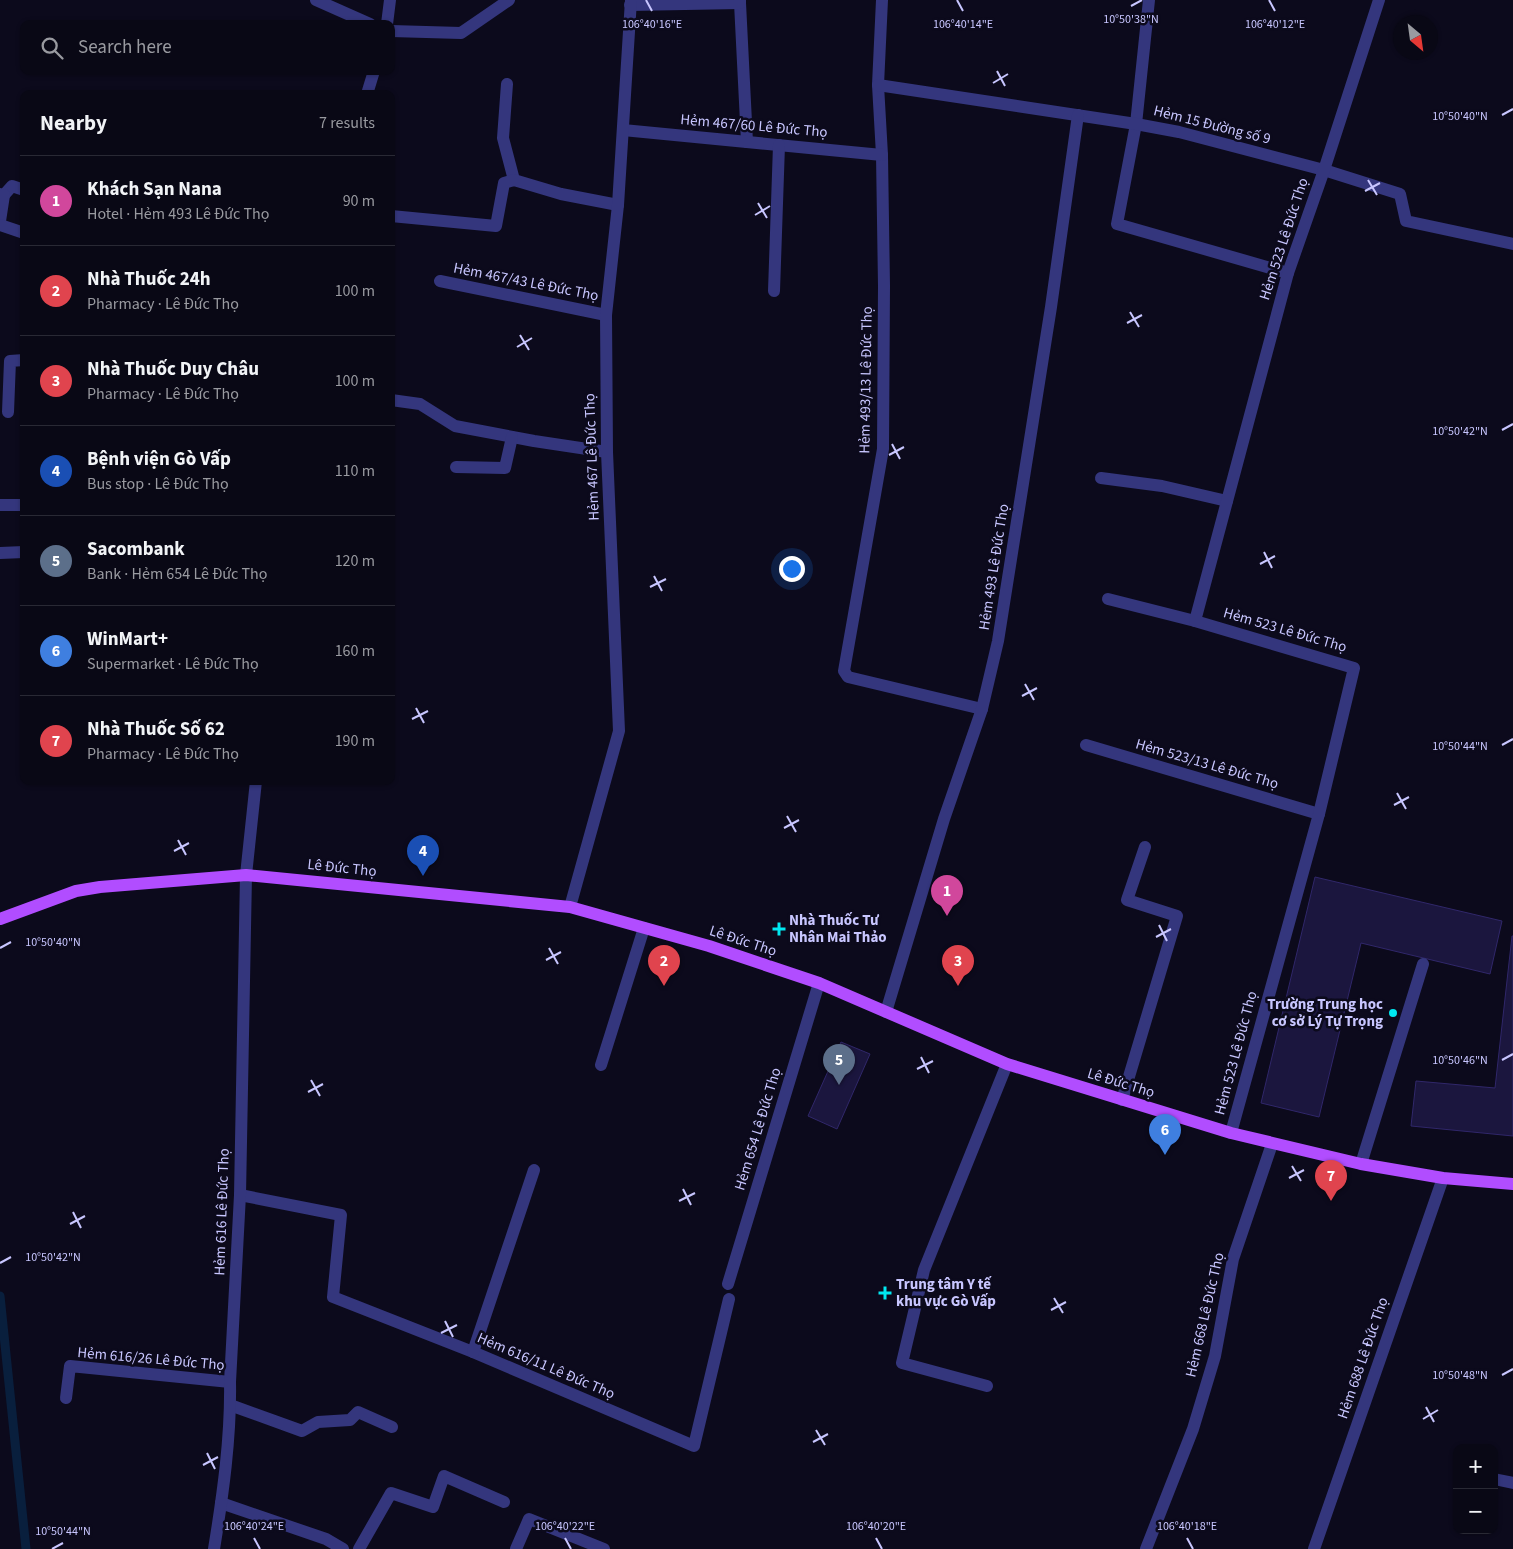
<!DOCTYPE html>
<meta charset="utf-8">
<style>
body{margin:0;font-family:"Source Sans 3",sans-serif;background:#12111e;color:#f1f3f6}
.controls{position:absolute;right:15px;bottom:15px;display:grid;overflow:hidden;border-radius:10px;box-shadow:0 1px 4px #0004}
.controls button{width:45px;height:45px;display:grid;place-items:center;padding:0;border:0;border-bottom:1px solid #292934;background:#090815;color:#f1f3f6;font:25px sans-serif}
.compass{position:absolute;left:1393px;top:15px;width:45px;height:45px;border-radius:50%;background:#090815;box-shadow:0 1px 4px #0004;rotate:151deg}
.you{position:absolute;left:791px;top:568px;width:18px;height:18px;margin:-12px;border:4px solid #fff;border-radius:50%;background:#1a73e8;box-shadow:0 0 0 8px #1a73e833}
.badge{display:grid;place-items:center;width:32px;height:32px;border-radius:50%;background:#00e8f1;color:#fff;font-size:16px;font-weight:700}
.pin{position:absolute;translate:-50% -41px;filter:drop-shadow(0 1px 2px #0008)}
.pin::after{content:'';position:absolute;top:26px;width:18px;height:15px;background:inherit;clip-path:polygon(0 0,100% 0,50% 100%)}
.list{margin:0;padding:0;list-style:none}
h2{display:flex;justify-content:space-between;align-items:center;height:65px;margin:0;padding:0 20px;font-size:21px}
h2 small{font-size:16px;font-weight:400;color:#999aa0}
.list li{display:grid;grid-template-columns:32px 1fr auto;gap:15px;align-items:center;box-sizing:border-box;height:90px;padding:0 20px;border-top:1px solid #292934}
.list b{display:block;font-size:19px;white-space:nowrap}
.list p{margin:0;font-size:16px;white-space:nowrap;color:#999aa0}
.list em{font-size:16px;font-style:normal;color:#999aa0}
.icon{flex:none;width:28px;height:28px;fill:none;stroke:currentColor;stroke-width:2;stroke-linecap:round;stroke-linejoin:round}
.map{position:relative;flex:none;width:1513px;height:1549px;overflow:hidden}
.search{position:absolute;background:#090815;box-shadow:0 1px 4px #0004;left:20px;top:20px;width:375px;height:55px;display:flex;align-items:center;gap:12px;box-sizing:border-box;padding:0 18px;border-radius:10px;color:#999aa0;font-size:19px}
.panel{position:absolute;background:#090815;box-shadow:0 1px 4px #0004;left:20px;top:90px;width:375px;height:695px;border-radius:10px}
.map>svg:first-child{display:block}
.lines{fill:none;stroke-linecap:round;stroke-linejoin:round}
.stream{stroke:#091f3d;stroke-width:9}
.building{fill:#1b163e;stroke:#30276a}
.minor{stroke:#34367d;stroke-width:12}
.major{stroke:#b14dff;stroke-width:12}
.ticks{fill:none;stroke:#c8c6ff;stroke-width:2}
.poi-dot{fill:#00e8f1;stroke:#0c0a1c;stroke-width:2}
.labels{text-anchor:middle;dominant-baseline:central;stroke-width:5;stroke-linejoin:round;paint-order:stroke}
.street-label{font-size:15px;fill:#c8c6ff;stroke:#0c0a1c}
.poi-label{font-size:15px;font-weight:bold;fill:#c8c6ff;stroke:#0c0a1c;text-anchor:start}
.ticks-label{font-size:12px;text-anchor:middle;fill:#c8c6ff;stroke:#0c0a1c;stroke-width:5;stroke-linejoin:round;paint-order:stroke}
</style>
<div class="map">
<svg width="1513" height="1549" viewBox="0 0 1513 1549">
<rect width="100%" height="100%" fill="#0c0a1c"/>
<g class="lines">
<polyline class="stream" points="0,1296 26,1549"/>
</g>
<g class="building">
<polygon points="1315,877 1502,921 1490,974 1361,943 1319,1117 1261,1103"/>
<polygon points="1512,936 1513,936 1513,1136 1411,1126 1416,1081 1495,1088"/>
<polygon points="841,1042 870,1054 837,1129 808,1116"/>
</g>
<g class="lines">
<g class="minor">
<polyline points="316,0 370,24"/>
<polyline points="882,0 878,85 882,155 884,286 883,449 844,671 848,677 982,709"/>
<polyline points="1149,0 1136,124 1117,224 1288,273"/>
<polyline points="740,3 747,142"/>
<polyline points="630,5 740,3 740,0"/>
<polyline points="387,24 390,0"/>
<polyline points="391,31 461,33 509,0"/>
<polyline points="507,84 503,138 514,180"/>
<polyline points="878,85 1136,124 1179,132 1324,170 1400,194 1406,221 1513,244"/>
<polyline points="367,94 374,71"/>
<polyline points="623,130 882,155"/>
<polyline points="0,194 4,195 12,186 24,190"/>
<polyline points="391,216 496,226 504,183 514,180 561,194 618,205"/>
<polyline points="0,221 4,195"/>
<polyline points="0,225 24,233"/>
<polyline points="440,281 606,315"/>
<polyline points="774,291 779,145"/>
<polyline points="391,400 420,404 455,426 534,441 607,452"/>
<polyline points="8,412 10,361 24,360"/>
<polyline points="456,467 505,468 512,437"/>
<polyline points="1101,478 1162,486 1227,501"/>
<polyline points="0,505 24,505"/>
<polyline points="0,553 24,552"/>
<polyline points="1108,599 1195,621"/>
<polyline points="1086,745 1319,814"/>
<polyline points="570,907 619,731 607,452 606,315 618,205 631,0"/>
<polyline points="886,1012 944,819 982,709 998,641 1051,307 1078,115"/>
<polyline points="601,1065 644,928"/>
<polyline points="1122,1100 1177,916 1127,900 1145,847"/>
<polyline points="1231,1133 1319,814 1354,668 1195,621 1288,273 1324,170 1379,0"/>
<polyline points="1361,1164 1423,964"/>
<polyline points="240,1195 341,1215 333,1297 473,1352 694,1446 729,1299"/>
<polyline points="728,1284 819,983"/>
<polyline points="473,1352 534,1170"/>
<polyline points="987,1386 902,1363 924,1270 1007,1064"/>
<polyline points="66,1398 70,1366 230,1382"/>
<polyline points="230,1405 302,1431 318,1422 350,1420 358,1412 392,1427"/>
<polyline points="1494,1479 1513,1483"/>
<polyline points="221,1503 326,1539 343,1549"/>
<path d="M214,1549C223,1494 231,1437 230,1382L240,1195L246,875L256,781"/>
<polyline points="359,1549 391,1493 433,1507 444,1476 504,1502"/>
<polyline points="516,1549 529,1519 604,1549"/>
<polyline points="1146,1549 1193,1429 1215,1356 1233,1259 1272,1144"/>
<polyline points="1314,1549 1443,1178"/>
</g>
<polyline class="major" points="0,919 76,891 100,887 246,875 570,907 709,946 819,983 1007,1064 1231,1133 1361,1164 1443,1178 1513,1184"/>
</g>
<path class="ticks" d="M646,0L652,11M957,0L963,11M1269,0L1275,11M1131,6L1142,0M997,71L1005,86M993,83L1008,74M1502,115L1513,109M1368,180L1377,195M1365,191L1380,183M758,203L767,218M755,215L770,206M1130,312L1139,327M1127,323L1142,315M520,335L529,350M517,347L532,338M1502,430L1513,424M892,444L900,459M889,455L904,447M1264,552L1272,568M1260,564L1275,556M654,576L662,591M650,587L666,579M1025,684L1034,700M1022,696L1037,688M416,708L424,723M412,719L428,711M1502,745L1513,739M1397,793L1406,809M1394,805L1409,797M787,816L796,832M784,828L799,820M178,840L186,855M174,851L189,843M1159,925L1167,941M1156,937L1171,929M0,948L11,942M549,948L558,964M546,960L561,952M921,1057L929,1073M1502,1060L1513,1054M917,1069L933,1061M311,1080L320,1096M308,1092L323,1084M1292,1166L1301,1181M1289,1178L1304,1170M683,1189L691,1205M679,1201L695,1193M73,1212L81,1228M70,1224L85,1216M0,1263L11,1257M1054,1298L1063,1313M1051,1310L1066,1302M445,1321L453,1337M441,1333L457,1325M1502,1375L1513,1369M1426,1407L1434,1422M1423,1419L1438,1410M816,1430L825,1445M813,1442L828,1434M207,1453L215,1469M203,1465L218,1457M254,1538L260,1549M565,1538L571,1549M876,1538L882,1549M1187,1538L1193,1549M52,1549L63,1543"/>
<g class="poi-dot">
<path d="M776.5 921.5h5v5h5v5h-5v5h-5v-5h-5v-5h5z"/>
<circle cx="1393" cy="1013" r="5"/>
<path d="M882.5 1285.5h5v5h5v5h-5v5h-5v-5h-5v-5h5z"/>
</g>
<g class="labels">
<g class="street-label">
<text transform="translate(1212 125) rotate(14)">Hẻm 15 Đường số 9</text>
<text transform="translate(754 126) rotate(5)">Hẻm 467/60 Lê Đức Thọ</text>
<text transform="translate(1284 239) rotate(-72)">Hẻm 523 Lê Đức Thọ</text>
<text transform="translate(526 282) rotate(11)">Hẻm 467/43 Lê Đức Thọ</text>
<text transform="translate(866 380) rotate(-89)">Hẻm 493/13 Lê Đức Thọ</text>
<text transform="translate(592 457) rotate(-92)">Hẻm 467 Lê Đức Thọ</text>
<text transform="translate(994 567) rotate(-81)">Hẻm 493 Lê Đức Thọ</text>
<text transform="translate(1285 630) rotate(16)">Hẻm 523 Lê Đức Thọ</text>
<text transform="translate(1207 764) rotate(16)">Hẻm 523/13 Lê Đức Thọ</text>
<text transform="translate(342 868) rotate(6)">Lê Đức Thọ</text>
<text transform="translate(743 941) rotate(18)">Lê Đức Thọ</text>
<text transform="translate(1236 1053) rotate(-75)">Hẻm 523 Lê Đức Thọ</text>
<text transform="translate(1121 1083) rotate(17)">Lê Đức Thọ</text>
<text transform="translate(758 1129) rotate(-73)">Hẻm 654 Lê Đức Thọ</text>
<text transform="translate(222 1212) rotate(-88)">Hẻm 616 Lê Đức Thọ</text>
<text transform="translate(1205 1315) rotate(-77)">Hẻm 668 Lê Đức Thọ</text>
<text transform="translate(1363 1358) rotate(-71)">Hẻm 688 Lê Đức Thọ</text>
<text transform="translate(151 1359) rotate(5)">Hẻm 616/26 Lê Đức Thọ</text>
<text transform="translate(546 1366) rotate(23)">Hẻm 616/11 Lê Đức Thọ</text>
</g>
<g class="poi-label">
<text x="789" y="920">Nhà Thuốc Tư<tspan x="789" dy="17">Nhân Mai Thảo</tspan></text>
<text x="1383" y="1004" text-anchor="end">Trường Trung học<tspan x="1383" dy="17">cơ sở Lý Tự Trọng</tspan></text>
<text x="896" y="1284">Trung tâm Y tế<tspan x="896" dy="17">khu vực Gò Vấp</tspan></text>
</g>
</g>
<g class="ticks-label">
<text x="1131" y="23">10°50'38"N</text>
<text x="652" y="28">106°40'16"E</text>
<text x="963" y="28">106°40'14"E</text>
<text x="1275" y="28">106°40'12"E</text>
<text x="1460" y="120">10°50'40"N</text>
<text x="1460" y="435">10°50'42"N</text>
<text x="1460" y="750">10°50'44"N</text>
<text x="53" y="946">10°50'40"N</text>
<text x="1460" y="1064">10°50'46"N</text>
<text x="53" y="1261">10°50'42"N</text>
<text x="1460" y="1379">10°50'48"N</text>
<text x="254" y="1530">106°40'24"E</text>
<text x="565" y="1530">106°40'22"E</text>
<text x="876" y="1530">106°40'20"E</text>
<text x="1187" y="1530">106°40'18"E</text>
<text x="63" y="1535">10°50'44"N</text>
</g>
</svg>
<div class="controls">
<button>+</button>
<button>−</button>
</div>
<svg class="compass" viewBox="-18 -18 36 36"><path d="M0-13l5 13h-10z" fill="#e53935"/><path d="M0 13l5-13h-10z" fill="#999aa0"/></svg>
<div class="you"></div>
<div class="pin badge" style="left:947px;top:916px;background:#d1479c">1</div>
<div class="pin badge" style="left:664px;top:986px;background:#e0444e">2</div>
<div class="pin badge" style="left:958px;top:986px;background:#e0444e">3</div>
<div class="pin badge" style="left:423px;top:876px;background:#1a4fb4">4</div>
<div class="pin badge" style="left:839px;top:1085px;background:#5c6f8a">5</div>
<div class="pin badge" style="left:1165px;top:1155px;background:#3f7fe0">6</div>
<div class="pin badge" style="left:1331px;top:1201px;background:#e0444e">7</div>
<div class="search"><svg class="icon" aria-label="search" viewBox="0 0 24 24"><circle cx="10" cy="10" r="6"/><path d="M15 15l6 6"/></svg>Search here</div>
<section class="panel">
<h2>Nearby<small>7 results</small></h2>
<ul class="list">
<li><span class="badge" style="background:#d1479c">1</span><div><b>Khách Sạn Nana</b><p>Hotel · Hẻm 493 Lê Đức Thọ</p></div><em>90 m</em></li>
<li><span class="badge" style="background:#e0444e">2</span><div><b>Nhà Thuốc 24h</b><p>Pharmacy · Lê Đức Thọ</p></div><em>100 m</em></li>
<li><span class="badge" style="background:#e0444e">3</span><div><b>Nhà Thuốc Duy Châu</b><p>Pharmacy · Lê Đức Thọ</p></div><em>100 m</em></li>
<li><span class="badge" style="background:#1a4fb4">4</span><div><b>Bệnh viện Gò Vấp</b><p>Bus stop · Lê Đức Thọ</p></div><em>110 m</em></li>
<li><span class="badge" style="background:#5c6f8a">5</span><div><b>Sacombank</b><p>Bank · Hẻm 654 Lê Đức Thọ</p></div><em>120 m</em></li>
<li><span class="badge" style="background:#3f7fe0">6</span><div><b>WinMart+</b><p>Supermarket · Lê Đức Thọ</p></div><em>160 m</em></li>
<li><span class="badge" style="background:#e0444e">7</span><div><b>Nhà Thuốc Số 62</b><p>Pharmacy · Lê Đức Thọ</p></div><em>190 m</em></li>
</ul>
</section>
</div>
